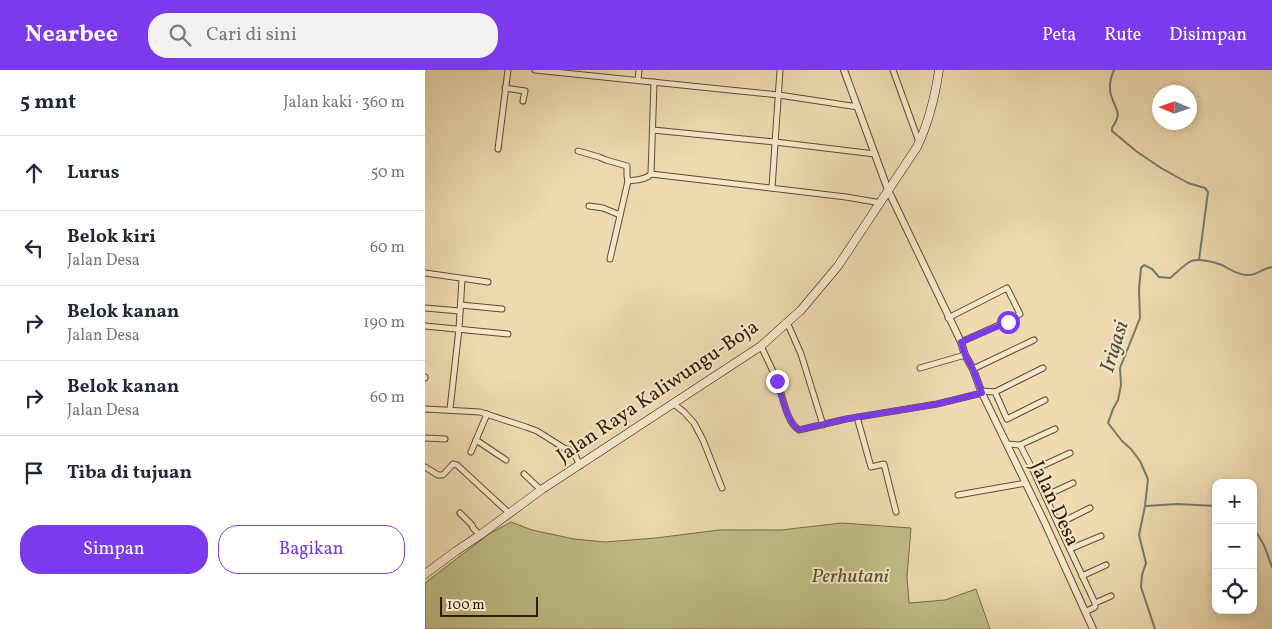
<!DOCTYPE html>
<html lang="id">
<meta charset="utf-8">
<style>
body{margin:0;font-family:Vollkorn,serif;background:#f2f2f3;color:#1f2937}
.controls{position:absolute;right:15px;bottom:15px;display:grid;overflow:hidden;border-radius:10px;box-shadow:0 2px 8px #0003}
.controls button{width:45px;height:45px;display:grid;place-items:center;padding:0;border:0;border-bottom:1px solid #e0e1e3;background:#fff;color:#1f2937;font:25px sans-serif}
.compass{position:absolute;left:727px;top:15px;width:45px;height:45px;border-radius:50%;background:#fff;box-shadow:0 2px 8px #0003;rotate:272deg}
.scale{position:absolute;left:15px;bottom:12px;width:98px;box-sizing:border-box;padding-left:5px;border:2px solid #351900;border-top:0;font-size:14px;line-height:18px;white-space:nowrap;color:#351900;-webkit-text-stroke:4px #f4e8cc;paint-order:stroke}
.stop{position:absolute;width:15px;height:15px;margin:-11px;border:4px solid #7c3aed;border-radius:50%;background:#fff}
.stop.end{background:#7c3aed;border-color:#fff;box-shadow:0 1px 5px #0008}
.list{margin:0;padding:0;list-style:none}
h2{display:flex;justify-content:space-between;align-items:center;height:65px;margin:0;padding:0 20px;font-size:21px}
h2 small{font-size:16px;font-weight:400;color:#747a83}
.list li{display:grid;grid-template-columns:32px 1fr auto;gap:15px;align-items:center;box-sizing:border-box;height:75px;padding:0 20px;border-top:1px solid #e0e1e3}
.list b{display:block;font-size:19px;white-space:nowrap}
.list p{margin:0;font-size:16px;white-space:nowrap;color:#747a83}
.list em{font-size:16px;font-style:normal;color:#747a83}
.actions{display:flex;gap:10px;padding:15px 20px}
.actions a{flex:1;padding:11px 0;border:1px solid #7c3aed;border-radius:20px;text-align:center;font-size:18px;color:#7c3aed}
.actions .main{background:#7c3aed;color:#fff}
.icon{flex:none;width:28px;height:28px;fill:none;stroke:currentColor;stroke-width:2;stroke-linecap:round;stroke-linejoin:round}
.map{position:relative;flex:none;width:847px;height:559px;overflow:hidden}
header{display:flex;align-items:center;gap:30px;box-sizing:border-box;height:70px;padding:0 25px;background:#7c3aed;color:#fff}
header strong{font-size:24px}
nav{display:flex;gap:28px;margin-inline-start:auto;font-size:18px}
.search{width:350px;height:45px;background:#f2f2f3;display:flex;align-items:center;gap:12px;box-sizing:border-box;padding:0 18px;border-radius:20px;color:#747a83;font-size:19px}
main{display:flex}
aside{flex:1;background:#fff}
.map>svg:first-child{display:block}
.green{fill:#c0be86;stroke:#7a6c43}
.lines{fill:none;stroke-linecap:round;stroke-linejoin:round}
.stream{stroke:#75786e;stroke-width:2}
.minor-casing{stroke:#634a2c;stroke-width:7}
.tertiary-casing{stroke:#634a2c;stroke-width:8}
.secondary-casing{stroke:#351900;stroke-width:9}
.minor{stroke:#f4e8cc;stroke-width:5}
.tertiary{stroke:#f4e8cc;stroke-width:6}
.secondary{stroke:#f4e8cc;stroke-width:8}
.route{stroke:#7c3aed;stroke-width:6}
.labels{text-anchor:middle;dominant-baseline:central;stroke-width:4;stroke-linejoin:round;paint-order:stroke}
.street-label{font-size:20px;fill:#351900;stroke:#f4e8cc}
.park-label{font-size:20px;font-style:italic;fill:#5f4b28;stroke:#f4e8cc}
.water-label{font-size:21px;font-style:italic;fill:#554937;stroke:#f4e8cc}
</style>
<header>
<strong>Nearbee</strong>
<div class="search"><svg class="icon" aria-label="search" viewBox="0 0 24 24"><circle cx="10" cy="10" r="6"/><path d="M15 15l6 6"/></svg>Cari di sini</div>
<nav><a>Peta</a><a>Rute</a><a>Disimpan</a></nav>
</header>
<main>
<aside>
<h2>5 mnt<small>Jalan kaki · 360 m</small></h2>
<ul class="list">
<li><svg class="icon" aria-label="ahead" viewBox="0 0 24 24"><path d="M12 20V5M6 11l6-6 6 6"/></svg><div><b>Lurus</b></div><em>50 m</em></li>
<li><svg class="icon" aria-label="left" viewBox="0 0 24 24"><path d="M17 20v-9H6M10 6l-5 5 5 5"/></svg><div><b>Belok kiri</b><p>Jalan Desa</p></div><em>60 m</em></li>
<li><svg class="icon" aria-label="right" viewBox="0 0 24 24"><path d="M7 20v-9h11M14 6l5 5-5 5"/></svg><div><b>Belok kanan</b><p>Jalan Desa</p></div><em>190 m</em></li>
<li><svg class="icon" aria-label="right" viewBox="0 0 24 24"><path d="M7 20v-9h11M14 6l5 5-5 5"/></svg><div><b>Belok kanan</b><p>Jalan Desa</p></div><em>60 m</em></li>
<li><svg class="icon" aria-label="arrive" viewBox="0 0 24 24"><path d="M6 21V4h12l-3 4 3 4H6"/></svg><div><b>Tiba di tujuan</b></div></li>
</ul>
<div class="actions"><a class="main">Simpan</a><a>Bagikan</a></div>
</aside>
<div class="map">
<svg width="847" height="559" viewBox="0 0 847 559">
<rect width="100%" height="100%" fill="#eedbb1"/>
<filter id="stains"><feTurbulence type="fractalNoise" baseFrequency=".004" numOctaves="4"/><feColorMatrix values="0 0 0 0 .2 0 0 0 0 .09 0 0 0 0 .02 0 0 0 .5 -.17"/></filter>
<radialGradient id="worn" r=".72"><stop offset=".6" stop-color="#630" stop-opacity="0"/><stop offset="1" stop-color="#630" stop-opacity=".3"/></radialGradient>
<polygon class="green" points="86,452 107,460 149,469 180,472 231,468 294,460 356,460 417,453 486,458 482,507 484,533 520,530 551,519 565,559 0,559 0,513 64,464"/>
<g class="lines">
<g class="stream">
<path d="M689,0C685,9 683,19 687,28C692,42 697,43 687,58V61L711,81L736,98L763,113L780,118L783,122L774,190"/>
<polyline points="721,436 752,434 791,436"/>
<polyline points="828,457 839,475 847,497"/>
<path d="M730,559L716,517L717,505L721,493L714,465L720,436L723,409L715,391L706,379L697,371L683,353L688,339L693,330L696,315L695,298L715,248L714,220L716,198L719,195L727,199L734,207L745,208C751,203 759,195 766,191C774,188 789,192 797,195C805,199 812,205 822,205C831,206 838,198 847,197"/>
</g>
<defs>
<g id="minor">
<polyline points="110,0 354,25 433,37"/>
<polyline points="468,0 494,72"/>
<polyline points="213,10 214,0"/>
<polyline points="80,18 100,21 98,31"/>
<polyline points="228,60 350,72 450,84"/>
<polyline points="73,79 83,0"/>
<polyline points="153,81 174,87 181,90 202,96 202,106 203,111 185,189"/>
<polyline points="226,104 229,12"/>
<path d="M203,111C211,110 221,110 226,104L421,127L456,133"/>
<polyline points="347,118 355,0"/>
<polyline points="164,136 178,138 195,145"/>
<polyline points="0,203 63,212"/>
<polyline points="36,235 77,239"/>
<polyline points="0,238 35,241"/>
<polyline points="523,248 582,218 595,244 583,251 536,272"/>
<polyline points="362,252 376,284 398,355"/>
<polyline points="0,256 83,264"/>
<path d="M336,276C341,287 347,298 351,309C358,323 360,351 374,360L421,349L512,334L557,323"/>
<polyline points="495,298 540,285"/>
<polyline points="548,299 609,270"/>
<polyline points="0,308 0,307"/>
<polyline points="556,321 570,322 582,349 620,330"/>
<polyline points="570,322 618,298"/>
<polyline points="249,334 259,342 269,353 278,370 297,418"/>
<polyline points="0,339 55,342 101,357 112,361 139,378 145,380 151,387 155,396"/>
<polyline points="25,339 34,259 37,209"/>
<polyline points="432,347 446,397 459,394 471,442"/>
<polyline points="0,368 20,369"/>
<polyline points="51,370 62,344"/>
<polyline points="582,374 595,375 630,359"/>
<polyline points="595,375 608,400 645,383"/>
<polyline points="46,382 51,370 81,390"/>
<polyline points="0,397 13,405 18,405 28,394 32,395 84,443"/>
<polyline points="608,400 633,454 665,438"/>
<polyline points="99,404 116,420"/>
<polyline points="533,425 601,413"/>
<polyline points="620,426 648,413"/>
<polyline points="35,443 47,455 48,458 55,465"/>
<polyline points="633,454 670,533 686,526"/>
<polyline points="645,479 676,466"/>
<polyline points="657,506 681,495"/>
<polyline points="660,542 670,537 670,533"/>
</g>
<polyline id="tertiary" points="419,0 463,120 536,272 540,285 548,299 556,321 620,453 668,559"/>
<path id="secondary" d="M0,504L31,481L55,465L116,420L336,276L376,240L413,196L492,77C504,52 510,27 514,0"/>
</defs>
<use href="#minor" class="minor-casing"/>
<use href="#tertiary" class="tertiary-casing"/>
<use href="#secondary" class="secondary-casing"/>
<use href="#minor" class="minor"/>
<use href="#tertiary" class="tertiary"/>
<use href="#secondary" class="secondary"/>
</g>
<g class="lines">
<path class="route" d="M352,311C356,324 362,352 374,360L421,349L512,334L557,323L548,299L540,285L536,272L583,252"/>
</g>
<g class="labels">
<g class="street-label">
<text transform="translate(233 322) rotate(-34)">Jalan Raya Kaliwungu-Boja</text>
<text transform="translate(629 434) rotate(65)">Jalan Desa</text>
</g>
<g class="park-label">
<text x="425" y="507">Perhutani</text>
</g>
<g class="water-label">
<text transform="translate(690 277) rotate(-73)">Irigasi</text>
</g>
</g>
<rect width="100%" height="100%" filter="url(#stains)"/>
<rect width="100%" height="100%" fill="url(#worn)"/>
</svg>
<div class="controls">
<button>+</button>
<button>−</button>
<button><svg class="icon" aria-label="locate" viewBox="0 0 24 24"><circle cx="12" cy="12" r="6"/><path d="M12 2v4M12 18v4M2 12h4M18 12h4"/></svg></button>
</div>
<svg class="compass" viewBox="-18 -18 36 36"><path d="M0-13l5 13h-10z" fill="#e53935"/><path d="M0 13l5-13h-10z" fill="#747a83"/></svg>
<div class="scale">100 m</div>
<div class="stop" style="left:583px;top:252px"></div>
<div class="stop end" style="left:352px;top:311px"></div>
</div>
</main>
